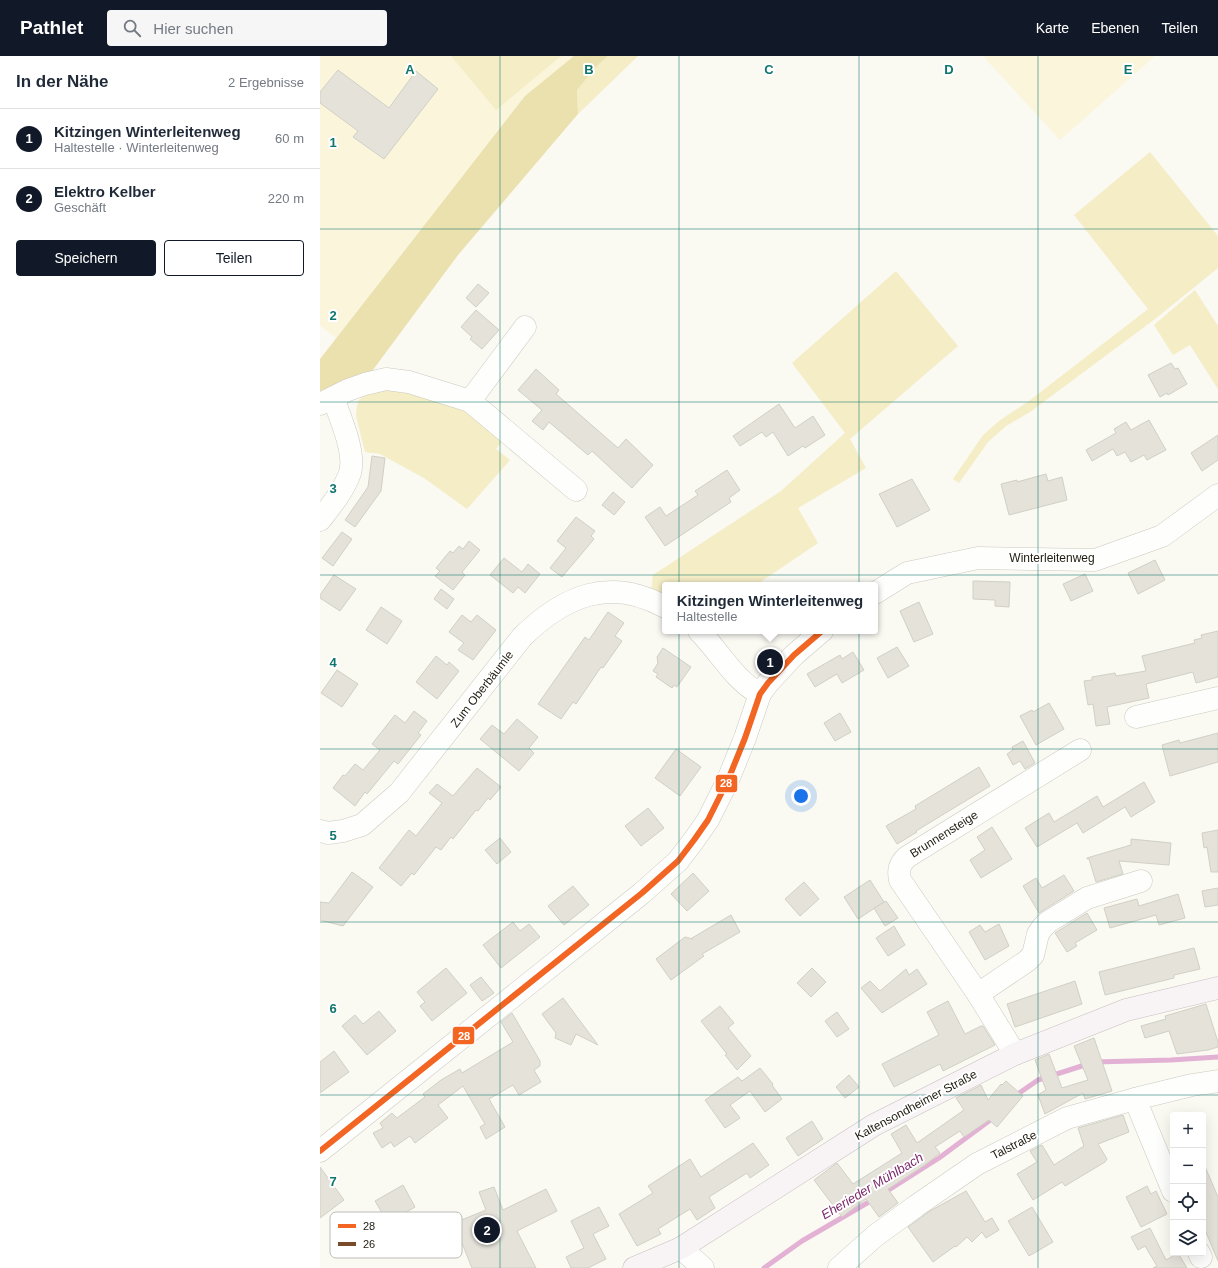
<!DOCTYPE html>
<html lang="de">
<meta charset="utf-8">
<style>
body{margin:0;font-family:Helvetica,sans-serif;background:#f6f6f7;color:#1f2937}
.controls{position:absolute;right:12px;bottom:12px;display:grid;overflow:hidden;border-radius:4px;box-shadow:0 4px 16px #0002}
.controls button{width:36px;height:36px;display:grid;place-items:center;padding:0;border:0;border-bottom:1px solid #e0e1e3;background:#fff;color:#1f2937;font:20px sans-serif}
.you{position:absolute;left:481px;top:740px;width:14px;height:14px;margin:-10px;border:3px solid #fff;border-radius:50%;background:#1a73e8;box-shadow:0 0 0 6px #1a73e833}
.badge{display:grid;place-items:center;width:26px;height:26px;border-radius:50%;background:#111827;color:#fff;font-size:13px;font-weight:700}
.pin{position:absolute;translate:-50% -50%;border:2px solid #fff;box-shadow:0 1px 4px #0006}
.popup{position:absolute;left:342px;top:526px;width:216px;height:52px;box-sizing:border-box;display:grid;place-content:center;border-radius:4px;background:#fff;filter:drop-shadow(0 1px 3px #0005);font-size:13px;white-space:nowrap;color:#747a83}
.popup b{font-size:15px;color:#1f2937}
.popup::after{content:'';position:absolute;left:50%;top:100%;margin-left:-8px;border:8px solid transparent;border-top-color:#fff}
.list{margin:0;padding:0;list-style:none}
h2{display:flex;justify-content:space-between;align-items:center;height:52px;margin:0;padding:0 16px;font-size:17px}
h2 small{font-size:13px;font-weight:400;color:#747a83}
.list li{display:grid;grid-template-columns:26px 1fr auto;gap:12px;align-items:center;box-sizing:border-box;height:60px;padding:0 16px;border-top:1px solid #e0e1e3}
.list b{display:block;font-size:15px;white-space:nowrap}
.list p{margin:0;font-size:13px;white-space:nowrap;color:#747a83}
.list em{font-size:13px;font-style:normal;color:#747a83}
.actions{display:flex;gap:8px;padding:12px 16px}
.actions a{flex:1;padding:9px 0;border:1px solid #111827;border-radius:4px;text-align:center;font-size:14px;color:#111827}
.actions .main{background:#111827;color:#fff}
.icon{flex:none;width:22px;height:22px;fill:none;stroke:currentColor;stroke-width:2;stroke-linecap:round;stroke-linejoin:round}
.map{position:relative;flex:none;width:898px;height:1212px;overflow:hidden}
header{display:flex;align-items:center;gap:24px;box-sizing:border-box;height:56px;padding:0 20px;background:#111827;color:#fff}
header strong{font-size:19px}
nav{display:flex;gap:22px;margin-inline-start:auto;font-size:14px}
.search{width:280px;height:36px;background:#f6f6f7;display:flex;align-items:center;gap:10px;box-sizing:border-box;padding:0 14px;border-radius:4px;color:#747a83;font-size:15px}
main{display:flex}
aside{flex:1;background:#fff}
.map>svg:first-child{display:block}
.built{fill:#faf5db}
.green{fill:#f4edc6}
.forest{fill:#ebe1ae}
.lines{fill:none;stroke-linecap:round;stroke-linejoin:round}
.stream{stroke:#e2b1d4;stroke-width:5}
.building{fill:#e4e2d9;stroke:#d1d0c6}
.minor-casing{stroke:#cbcac0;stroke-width:23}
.major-casing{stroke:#c8bec0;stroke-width:23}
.minor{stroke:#fefefd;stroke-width:22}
.major{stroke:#f8f4f6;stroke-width:22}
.bus-1-casing{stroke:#fff;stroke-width:9}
.bus-1{stroke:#f26522;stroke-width:6}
.grid{fill:none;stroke:#0f766e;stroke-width:1;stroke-opacity:0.55}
.labels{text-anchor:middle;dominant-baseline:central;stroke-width:4;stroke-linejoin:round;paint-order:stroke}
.street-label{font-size:12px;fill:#1e1b0f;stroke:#fff}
.water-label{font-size:13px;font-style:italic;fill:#7a286a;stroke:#fff}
.key{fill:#fff;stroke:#bcbbb7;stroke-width:1}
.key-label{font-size:11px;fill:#1e1b0f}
.grid-label{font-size:13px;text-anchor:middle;font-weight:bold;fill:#0f766e;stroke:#fff;stroke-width:4;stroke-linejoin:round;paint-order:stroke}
.line-badge{stroke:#fff;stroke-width:1.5}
.badge-label{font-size:11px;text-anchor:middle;font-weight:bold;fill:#fff}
</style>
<header>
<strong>Pathlet</strong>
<div class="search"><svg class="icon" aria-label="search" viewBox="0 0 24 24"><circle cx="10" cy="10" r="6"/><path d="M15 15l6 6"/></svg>Hier suchen</div>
<nav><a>Karte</a><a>Ebenen</a><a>Teilen</a></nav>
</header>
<main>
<aside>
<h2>In der Nähe<small>2 Ergebnisse</small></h2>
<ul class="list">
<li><span class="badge">1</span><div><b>Kitzingen Winterleitenweg</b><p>Haltestelle · Winterleitenweg</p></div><em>60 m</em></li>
<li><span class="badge">2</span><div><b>Elektro Kelber</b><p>Geschäft</p></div><em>220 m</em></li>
</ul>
<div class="actions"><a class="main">Speichern</a><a>Teilen</a></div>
</aside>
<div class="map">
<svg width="898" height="1212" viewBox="0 0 898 1212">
<rect width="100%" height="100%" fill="#faf9f2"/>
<g class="built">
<polygon points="0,0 255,0 205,40 16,282 0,269"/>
<polygon points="663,0 835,0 740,84"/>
</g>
<g class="green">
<polygon points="131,0 241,0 176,54"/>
<polygon points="288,0 318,0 258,58 257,34 278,9"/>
<polygon points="830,96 898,180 898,212 835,263 710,356 686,370 668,386 639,427 633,423 663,379 679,365 709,345 828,253 754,159"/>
<polygon points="576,215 638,290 530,383 546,412 478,452 498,487 436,529 345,529 345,543 331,536 333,519 461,435 525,377 472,307"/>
<polygon points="875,234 898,270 898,333 870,289 853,299 834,269"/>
<polygon points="79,332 137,351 162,365 185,382 176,393 190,404 147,453 104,422 60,398 45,396 36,360 37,350 39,344 50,334"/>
</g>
<polygon class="forest" points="254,0 288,0 278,9 257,34 258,58 138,199 44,326 0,346 0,303 205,40"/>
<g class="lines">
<g class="stream">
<polyline points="775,1006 851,1004 898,1001"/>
<polyline points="695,1040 718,1024 768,1008"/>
<polyline points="564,1137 619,1102 669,1065"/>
<polyline points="444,1212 482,1185 554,1143"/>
</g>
</g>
<g class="building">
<polygon points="18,14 69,52 96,15 118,33 64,103 33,81 38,75 0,47 0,36"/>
<polygon points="158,228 169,237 156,251 146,242"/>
<polygon points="156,254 179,274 162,293 150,283 152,281 141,271"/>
<polygon points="851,307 855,313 858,312 867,328 848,339 847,337 840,341 828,319"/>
<polygon points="216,313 239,334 236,338 298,392 306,383 333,409 312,432 272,395 268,399 229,366 223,374 212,365 222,354 198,334"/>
<polygon points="459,348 475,372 493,360 505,379 485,392 483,390 468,400 453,376 446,381 442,376 420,390 413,380"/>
<polygon points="829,364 846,394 827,404 824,399 811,406 805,396 797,400 793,393 772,405 766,394 796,377 794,373 806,366 811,374"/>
<polygon points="898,379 898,404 882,415 871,397"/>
<polygon points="52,400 65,402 61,435 35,471 25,464 48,431"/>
<polygon points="407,414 420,434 409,442 411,446 345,490 325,461 340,451 346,460 378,439 375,435"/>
<polygon points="726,418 728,425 742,421 747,444 689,459 681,428 697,424 697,426"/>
<polygon points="592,423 610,454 577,471 559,438"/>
<polygon points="293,436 305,446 294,459 282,449"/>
<polygon points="256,461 275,475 271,480 274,483 242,521 230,512 246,492 237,485"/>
<polygon points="22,476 32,483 13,510 2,502"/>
<polygon points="149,485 160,494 142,516 145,519 133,534 115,520 120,515 116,512 130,495 133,497 139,490 143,493"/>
<polygon points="184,502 202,516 208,508 220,518 205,537 198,531 193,537 170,519"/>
<polygon points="835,504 845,524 818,538 808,517"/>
<polygon points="765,518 773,535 751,545 743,528"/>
<polygon points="14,519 36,533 20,555 0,542 0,539"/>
<polygon points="653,525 690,526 689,551 675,550 675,544 653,543"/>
<polygon points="121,533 134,543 127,553 114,543"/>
<polygon points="599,546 613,578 594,586 580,555"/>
<polygon points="61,551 82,565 67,588 46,574"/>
<polygon points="288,556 304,567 295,580 302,585 283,612 281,611 256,648 253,646 241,663 218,648 265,581 269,584"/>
<polygon points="142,559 151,566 157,559 176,574 153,604 138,594 144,587 129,576"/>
<polygon points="898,575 898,621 876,627 873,616 826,628 829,642 787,651 790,668 776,670 773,648 768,649 764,625 772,624 772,621 795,617 796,620 826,615 822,600 875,587 874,584 882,582 881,579"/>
<polygon points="577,591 589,610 568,622 557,602"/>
<polygon points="343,592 371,611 357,631 354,629 352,632 336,621 338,618 333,615 338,607 337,601"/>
<polygon points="533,596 544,614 522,627 517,618 495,631 487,618 520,599 522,603"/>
<polygon points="116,600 127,609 129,606 139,615 117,643 96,626"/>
<polygon points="17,614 38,628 22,651 1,637"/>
<polygon points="729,647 744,673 716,689 700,660 712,654 713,656"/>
<polygon points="94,655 107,665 98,677 101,679 78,708 74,705 47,738 45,736 35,750 13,732 23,719 25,720 35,708 43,714 60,694 52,688 75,659 85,667"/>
<polygon points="520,657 531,676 515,685 504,667"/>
<polygon points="197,663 218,681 209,692 214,697 199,715 160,683 172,669 184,678"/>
<polygon points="898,677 898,706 850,720 842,689 859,684 860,687"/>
<polygon points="703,685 715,707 705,713 700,705 693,709 687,698 693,694 692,691"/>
<polygon points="356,693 381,711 360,740 335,722"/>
<polygon points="659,711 670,730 596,775 597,776 577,788 566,770 596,753 595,750"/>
<polygon points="157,712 181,731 170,744 168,742 158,755 156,754 133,783 131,781 121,794 116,791 94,819 92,817 81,830 59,812 89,774 96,780 122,747 109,737 117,728 133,740"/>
<polygon points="824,726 835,746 811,761 805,751 763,777 757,767 717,791 705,772 729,757 734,766 777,740 783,751"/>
<polygon points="328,752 344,772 321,790 305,770"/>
<polygon points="672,771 692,803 661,822 650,804 665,794 657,781"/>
<polygon points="898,774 898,816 891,816 887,791 884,792 882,777"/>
<polygon points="180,782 191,796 177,808 165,794"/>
<polygon points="811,783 851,787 849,809 799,805 803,818 776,826 769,803 767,803 767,802 811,789"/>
<polygon points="32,816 53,831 23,870 0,864 0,846 9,847"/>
<polygon points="373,817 389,835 367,855 351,838"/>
<polygon points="744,819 754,835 719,857 703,830 716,822 722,832"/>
<polygon points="550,824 564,846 538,863 524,841"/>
<polygon points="484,826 499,843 480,860 465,843"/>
<polygon points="253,830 269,849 244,869 228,850"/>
<polygon points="898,832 898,849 885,851 882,835"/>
<polygon points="858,838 865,862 839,869 836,859 790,872 784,852 817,843 819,850"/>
<polygon points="566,845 578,862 565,870 554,852"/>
<polygon points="767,857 777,874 755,887 757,890 747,896 735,877"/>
<polygon points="411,859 420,876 382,898 384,900 351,924 336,903 365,881 373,883 372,882"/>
<polygon points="193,866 200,875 209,868 220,881 181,912 163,889"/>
<polygon points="679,868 689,890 665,904 649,876 660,869 665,876"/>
<polygon points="574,870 585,889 568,900 556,882"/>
<polygon points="874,892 880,913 854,919 854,922 785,939 779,916"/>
<polygon points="126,912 147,937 112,965 100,950 105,946 97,936"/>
<polygon points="492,912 506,926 491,941 477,927"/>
<polygon points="586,913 589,919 597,913 607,928 562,957 541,932 550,925 560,935"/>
<polygon points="161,921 174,937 162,945 150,929"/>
<polygon points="755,925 762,948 695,971 687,948"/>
<polygon points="243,942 278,989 256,978 251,989 235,982 236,977 222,958"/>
<polygon points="628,945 645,978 661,970 663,970 675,989 623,1015 620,1008 574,1031 562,1008 619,979 607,956"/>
<polygon points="886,948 898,986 898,991 888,994 857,998 849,975 825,982 821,970 846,963 845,960"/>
<polygon points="400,950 414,967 408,972 431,1000 417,1014 405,999 407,998 381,965"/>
<polygon points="59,955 76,975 47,999 22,970 35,959 43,968"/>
<polygon points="517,956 529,973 517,981 505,965"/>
<polygon points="192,957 220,1005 220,1010 214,1014 221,1026 199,1039 193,1029 169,1043 185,1071 166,1083 160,1071 165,1068 143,1030 118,1049 128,1062 95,1087 90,1080 74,1091 71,1086 62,1092 53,1077 63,1072 60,1067 72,1057 77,1062 105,1041 103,1038 121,1024 140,1013 142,1017 193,986 181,966"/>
<polygon points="774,982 792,1035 765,1043 763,1037 725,1058 718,1039 726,1034 715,1004 729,998 742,1032 768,1024 754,990"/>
<polygon points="14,995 29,1016 0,1037 0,1006"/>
<polygon points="440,1012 453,1028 452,1029 462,1043 445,1056 430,1035 410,1049 420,1062 405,1072 385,1044 418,1021 422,1025"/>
<polygon points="529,1019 539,1031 525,1042 516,1031"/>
<polygon points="686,1025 703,1040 677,1071 669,1064 644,1081 640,1075 615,1091 620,1097 605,1109 568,1133 578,1147 559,1161 546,1143 522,1161 494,1124 517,1107 533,1128 582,1097 571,1078 586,1069 597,1087 644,1054 636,1042 661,1029 668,1044 681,1028 682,1029"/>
<polygon points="803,1059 809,1076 778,1088 787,1103 785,1106 745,1130 742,1126 713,1144 697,1118 717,1106 710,1095 722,1089 734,1109 764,1090 758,1072"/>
<polygon points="492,1065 503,1083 478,1100 466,1082"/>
<polygon points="433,1087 449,1109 430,1122 427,1117 389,1141 395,1152 377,1164 370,1153 338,1173 341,1178 317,1190 299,1158 333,1137 328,1130 370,1103 381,1121"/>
<polygon points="883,1106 898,1141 898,1205 883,1169"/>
<polygon points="0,1111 24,1144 0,1162"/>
<polygon points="83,1129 95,1151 68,1167 55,1145"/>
<polygon points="827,1130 831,1138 836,1135 847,1158 821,1171 806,1141"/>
<polygon points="174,1131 183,1154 226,1133 237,1155 197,1175 216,1212 152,1212 134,1167 166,1154 159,1136"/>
<polygon points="646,1135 665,1166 672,1162 679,1174 666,1182 662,1176 652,1186 647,1181 636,1191 635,1190 613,1206 588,1171 610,1155"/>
<polygon points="279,1151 289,1170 273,1178 286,1203 268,1212 251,1212 246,1201 264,1192 251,1165"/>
<polygon points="712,1151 733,1186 709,1200 688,1165"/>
<polygon points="830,1172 846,1204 858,1197 867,1212 833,1212 837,1210 825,1190 818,1194 811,1181"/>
</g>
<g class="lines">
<defs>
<g id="minor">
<polyline points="150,345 205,271"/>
<polyline points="0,348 28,334 45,328 66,323 89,326 150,345 256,434"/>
<path d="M0,464C11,450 24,434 30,417C36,397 20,361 13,342"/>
<polyline points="555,537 587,517 658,502 775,504 842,480 898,439"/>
<path d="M379,575C400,596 414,624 440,638"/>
<polyline points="816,661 898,642"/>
<path d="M0,775L8,777L23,775L42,769L79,737L202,581C244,540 290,520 345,551"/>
<polyline points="658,938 707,905 713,899 718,878 722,872 728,866 767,842 821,825"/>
<path d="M695,998L658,938L580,824C578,814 579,809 587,801L760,694"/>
<polyline points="815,1043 853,1135"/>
<polyline points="0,1095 322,837 358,805 374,784 388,764 408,724 425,682 440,638 448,627 474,599 502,575"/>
<polyline points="361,1192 383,1212"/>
<polyline points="879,1197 881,1201"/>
<polyline points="519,1212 555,1180 596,1150 657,1108 747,1062 815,1043 872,1029 898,1025"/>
</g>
<polyline id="major" points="314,1212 361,1192 554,1069 695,998 806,954 898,932"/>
</defs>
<use href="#minor" class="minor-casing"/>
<use href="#major" class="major-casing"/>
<use href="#minor" class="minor"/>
<use href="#major" class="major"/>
<defs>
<polyline id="bus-1" points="0,1095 322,837 358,805 374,784 388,764 408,724 425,682 440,638 448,627 474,599 502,575"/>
</defs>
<use href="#bus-1" class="bus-1-casing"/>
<use href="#bus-1" class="bus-1"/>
</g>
<path class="grid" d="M180,0V1212M359,0V1212M539,0V1212M718,0V1212M0,173H898M0,346H898M0,519H898M0,693H898M0,866H898M0,1039H898"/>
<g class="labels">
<g class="street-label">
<text x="732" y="502">Winterleitenweg</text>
<text transform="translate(162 633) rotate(-52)">Zum Oberbäumle</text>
<text transform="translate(624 778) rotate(-32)">Brunnensteige</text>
<text transform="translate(596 1049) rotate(-28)">Kaltensondheimer Straße</text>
<text transform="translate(694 1089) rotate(-27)">Talstraße</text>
</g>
<g class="water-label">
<text transform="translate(552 1130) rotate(-31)">Eherieder Mühlbach</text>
</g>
</g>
<rect x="10" y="1156" width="132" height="46" rx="6" class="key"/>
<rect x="18" y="1168" width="18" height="4" fill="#f26522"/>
<rect x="18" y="1186" width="18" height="4" fill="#7a4b2a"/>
<g class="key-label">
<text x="43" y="1174">28</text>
<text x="43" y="1192">26</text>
</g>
<g class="grid-label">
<text x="90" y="18">A</text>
<text x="269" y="18">B</text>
<text x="449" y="18">C</text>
<text x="629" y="18">D</text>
<text x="808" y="18">E</text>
<text x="13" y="91">1</text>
<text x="13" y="264">2</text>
<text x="13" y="437">3</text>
<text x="13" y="611">4</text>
<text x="13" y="784">5</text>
<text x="13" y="957">6</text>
<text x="13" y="1130">7</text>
</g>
<g class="line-badge">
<rect x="395" y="718" width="23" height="19" rx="4" fill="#f26522"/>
<rect x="132" y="970" width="23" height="19" rx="4" fill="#f26522"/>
</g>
<g class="badge-label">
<text x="406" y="731">28</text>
<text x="144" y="984">28</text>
</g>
</svg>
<div class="controls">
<button>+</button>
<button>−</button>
<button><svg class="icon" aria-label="locate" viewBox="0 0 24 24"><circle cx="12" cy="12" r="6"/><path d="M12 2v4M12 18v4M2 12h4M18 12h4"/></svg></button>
<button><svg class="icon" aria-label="layers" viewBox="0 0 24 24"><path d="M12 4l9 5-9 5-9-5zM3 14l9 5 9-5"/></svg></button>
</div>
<div class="you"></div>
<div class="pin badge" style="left:450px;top:606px">1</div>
<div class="popup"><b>Kitzingen Winterleitenweg</b>Haltestelle</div>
<div class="pin badge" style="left:167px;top:1174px">2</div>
</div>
</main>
